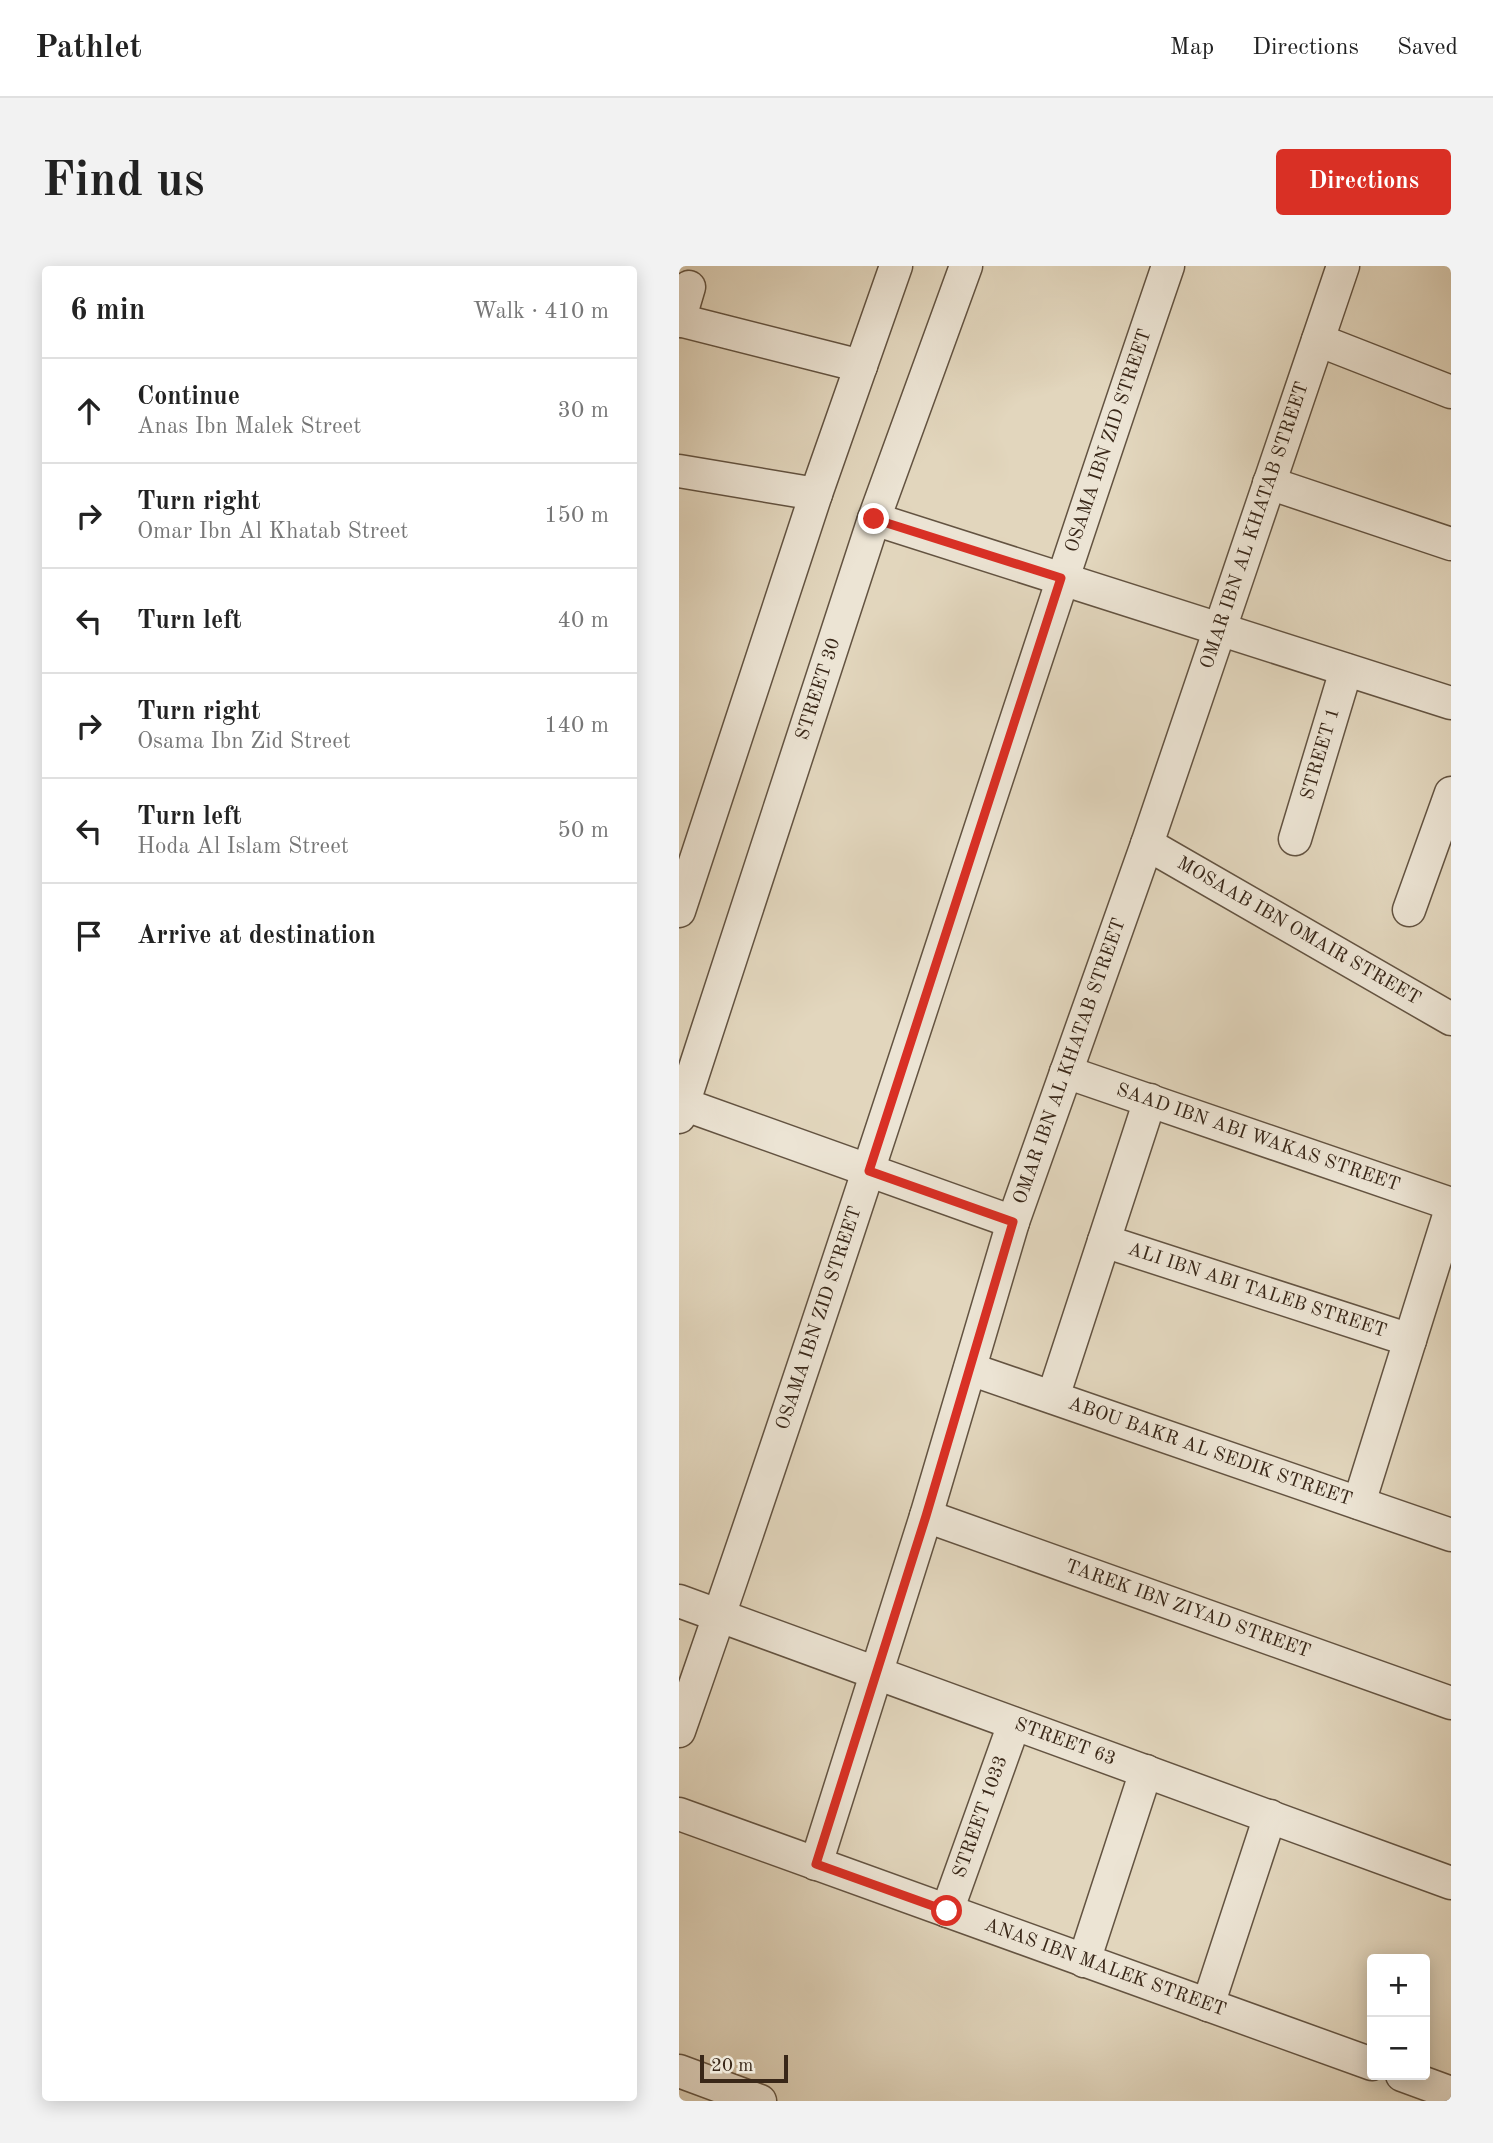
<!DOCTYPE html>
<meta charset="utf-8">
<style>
body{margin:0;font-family:"Old Standard TT",serif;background:#f2f2f2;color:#222}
.controls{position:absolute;right:21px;bottom:21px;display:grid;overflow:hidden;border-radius:7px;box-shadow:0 4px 18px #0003}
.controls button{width:63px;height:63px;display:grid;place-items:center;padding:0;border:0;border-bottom:2px solid #e0e0e0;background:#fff;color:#222;font:35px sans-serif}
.scale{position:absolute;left:21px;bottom:18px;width:88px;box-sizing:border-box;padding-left:7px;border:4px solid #392718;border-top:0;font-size:19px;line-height:24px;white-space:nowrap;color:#392718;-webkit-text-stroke:5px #ece4d4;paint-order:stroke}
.stop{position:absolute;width:21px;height:21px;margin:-16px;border:5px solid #d93025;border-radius:50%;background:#fff}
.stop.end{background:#d93025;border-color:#fff;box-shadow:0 2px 7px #0008}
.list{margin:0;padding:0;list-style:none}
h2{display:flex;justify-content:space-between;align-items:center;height:91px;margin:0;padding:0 28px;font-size:30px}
h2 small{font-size:23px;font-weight:400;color:#767676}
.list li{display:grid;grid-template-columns:46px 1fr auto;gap:21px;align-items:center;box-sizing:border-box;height:105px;padding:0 28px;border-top:2px solid #e0e0e0}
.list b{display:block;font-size:26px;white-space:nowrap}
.list p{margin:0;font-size:23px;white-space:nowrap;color:#767676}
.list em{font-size:23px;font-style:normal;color:#767676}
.icon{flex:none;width:38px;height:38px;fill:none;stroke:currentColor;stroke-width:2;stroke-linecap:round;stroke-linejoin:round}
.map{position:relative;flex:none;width:772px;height:1835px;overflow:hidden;border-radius:7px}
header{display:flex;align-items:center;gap:42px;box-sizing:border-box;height:98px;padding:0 35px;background:#fff;border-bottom:2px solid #e0e0e0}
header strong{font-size:33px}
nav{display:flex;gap:38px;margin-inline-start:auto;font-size:24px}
.intro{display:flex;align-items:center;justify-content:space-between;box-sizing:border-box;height:168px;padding:0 42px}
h1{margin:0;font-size:49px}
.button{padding:18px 32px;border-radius:7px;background:#d93025;color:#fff;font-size:24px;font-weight:700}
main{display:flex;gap:42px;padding:0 42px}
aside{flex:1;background:#fff;border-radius:7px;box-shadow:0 4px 18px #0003}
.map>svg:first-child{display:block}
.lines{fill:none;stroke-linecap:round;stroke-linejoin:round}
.minor-casing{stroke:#635341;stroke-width:35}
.minor{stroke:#ece4d4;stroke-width:32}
.route{stroke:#d93025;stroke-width:9}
.labels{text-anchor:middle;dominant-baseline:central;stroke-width:5;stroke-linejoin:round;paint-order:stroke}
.street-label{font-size:19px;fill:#392718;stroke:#ece4d4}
</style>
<header>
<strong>Pathlet</strong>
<nav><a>Map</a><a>Directions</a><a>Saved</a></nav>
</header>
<div class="intro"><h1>Find us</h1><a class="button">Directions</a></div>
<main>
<aside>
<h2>6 min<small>Walk · 410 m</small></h2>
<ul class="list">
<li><svg class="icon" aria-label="ahead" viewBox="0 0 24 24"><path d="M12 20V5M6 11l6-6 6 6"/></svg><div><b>Continue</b><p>Anas Ibn Malek Street</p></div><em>30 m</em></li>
<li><svg class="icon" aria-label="right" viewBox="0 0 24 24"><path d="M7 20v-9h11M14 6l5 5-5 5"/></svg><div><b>Turn right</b><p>Omar Ibn Al Khatab Street</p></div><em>150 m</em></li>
<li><svg class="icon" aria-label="left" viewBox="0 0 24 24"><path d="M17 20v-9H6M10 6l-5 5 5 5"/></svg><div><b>Turn left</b></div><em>40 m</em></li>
<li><svg class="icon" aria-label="right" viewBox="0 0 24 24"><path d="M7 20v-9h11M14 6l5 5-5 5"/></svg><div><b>Turn right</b><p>Osama Ibn Zid Street</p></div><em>140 m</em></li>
<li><svg class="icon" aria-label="left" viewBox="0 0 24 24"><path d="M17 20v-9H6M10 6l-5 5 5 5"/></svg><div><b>Turn left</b><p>Hoda Al Islam Street</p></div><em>50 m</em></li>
<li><svg class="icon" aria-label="arrive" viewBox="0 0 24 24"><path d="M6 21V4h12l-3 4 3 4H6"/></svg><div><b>Arrive at destination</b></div></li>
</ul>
</aside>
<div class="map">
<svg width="772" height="1835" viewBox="0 0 772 1835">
<rect width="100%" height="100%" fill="#e2d6bd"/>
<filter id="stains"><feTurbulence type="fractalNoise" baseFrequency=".00286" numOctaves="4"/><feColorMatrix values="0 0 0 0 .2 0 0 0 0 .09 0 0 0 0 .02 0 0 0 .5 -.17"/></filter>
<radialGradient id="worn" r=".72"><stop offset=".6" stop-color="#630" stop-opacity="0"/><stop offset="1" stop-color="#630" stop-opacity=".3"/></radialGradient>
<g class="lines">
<defs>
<g id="minor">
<polyline points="0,54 182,100"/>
<polyline points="0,55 10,21"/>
<polyline points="639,74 772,126"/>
<polyline points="0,205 137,228"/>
<polyline points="590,217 772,278"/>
<polyline points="195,253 772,437"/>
<path id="s1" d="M616,573L667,404"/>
<path id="s2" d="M468,578L772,753"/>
<polyline points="730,644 772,527"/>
<polyline points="0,645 137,228 217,0"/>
<path id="s3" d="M387,806L772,938"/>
<polyline points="4,838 334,956"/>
<path id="s4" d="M0,851L195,253L287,0"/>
<path id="s5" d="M425,975L731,1074"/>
<path id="s6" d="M291,1103L772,1269"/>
<polyline points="374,1131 471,834"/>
<polyline points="680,1237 772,943"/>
<path id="s7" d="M247,1250L772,1437"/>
<path id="s8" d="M0,1335L772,1617"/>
<path id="s9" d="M0,1465C170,979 322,487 489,0"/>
<path id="s10" d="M0,1548L693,1798"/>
<path id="s11" d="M137,1598L247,1250L334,956L468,578L664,0"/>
<path id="s12" d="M268,1645L335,1458"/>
<polyline points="405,1695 467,1505"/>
<polyline points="529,1739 591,1550"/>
<polyline points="0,1805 81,1835"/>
<polyline points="723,1809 772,1827"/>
</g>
</defs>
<use href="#minor" class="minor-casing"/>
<use href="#minor" class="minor"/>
</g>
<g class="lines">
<polyline class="route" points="195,253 382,312 190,905 334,956 247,1250 137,1598 268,1645"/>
</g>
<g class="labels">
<g class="street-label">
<text stroke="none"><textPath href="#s9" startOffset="1360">OSAMA IBN ZID STREET</textPath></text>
<text stroke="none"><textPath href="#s11" startOffset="1409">OMAR IBN AL KHATAB STREET</textPath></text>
<text stroke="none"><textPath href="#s4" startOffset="450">STREET 30</textPath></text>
<text stroke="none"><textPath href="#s1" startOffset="89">STREET 1</textPath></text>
<text stroke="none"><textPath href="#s2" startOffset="175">MOSAAB IBN OMAIR STREET</textPath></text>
<text stroke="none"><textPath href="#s11" startOffset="842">OMAR IBN AL KHATAB STREET</textPath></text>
<text stroke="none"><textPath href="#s3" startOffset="203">SAAD IBN ABI WAKAS STREET</textPath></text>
<text stroke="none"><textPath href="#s5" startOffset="161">ALI IBN ABI TALEB STREET</textPath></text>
<text stroke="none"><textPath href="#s9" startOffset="436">OSAMA IBN ZID STREET</textPath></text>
<text stroke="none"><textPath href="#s6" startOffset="254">ABOU BAKR AL SEDIK STREET</textPath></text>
<text stroke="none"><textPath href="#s7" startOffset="278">TAREK IBN ZIYAD STREET</textPath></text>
<text stroke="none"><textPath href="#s8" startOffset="411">STREET 63</textPath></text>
<text stroke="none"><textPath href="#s12" startOffset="100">STREET 1033</textPath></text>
<text stroke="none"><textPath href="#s10" startOffset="453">ANAS IBN MALEK STREET</textPath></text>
</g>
</g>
<rect width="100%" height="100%" filter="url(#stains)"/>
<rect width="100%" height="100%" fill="url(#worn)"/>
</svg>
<div class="controls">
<button>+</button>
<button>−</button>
</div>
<div class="scale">20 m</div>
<div class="stop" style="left:268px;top:1645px"></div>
<div class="stop end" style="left:195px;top:253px"></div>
</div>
</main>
